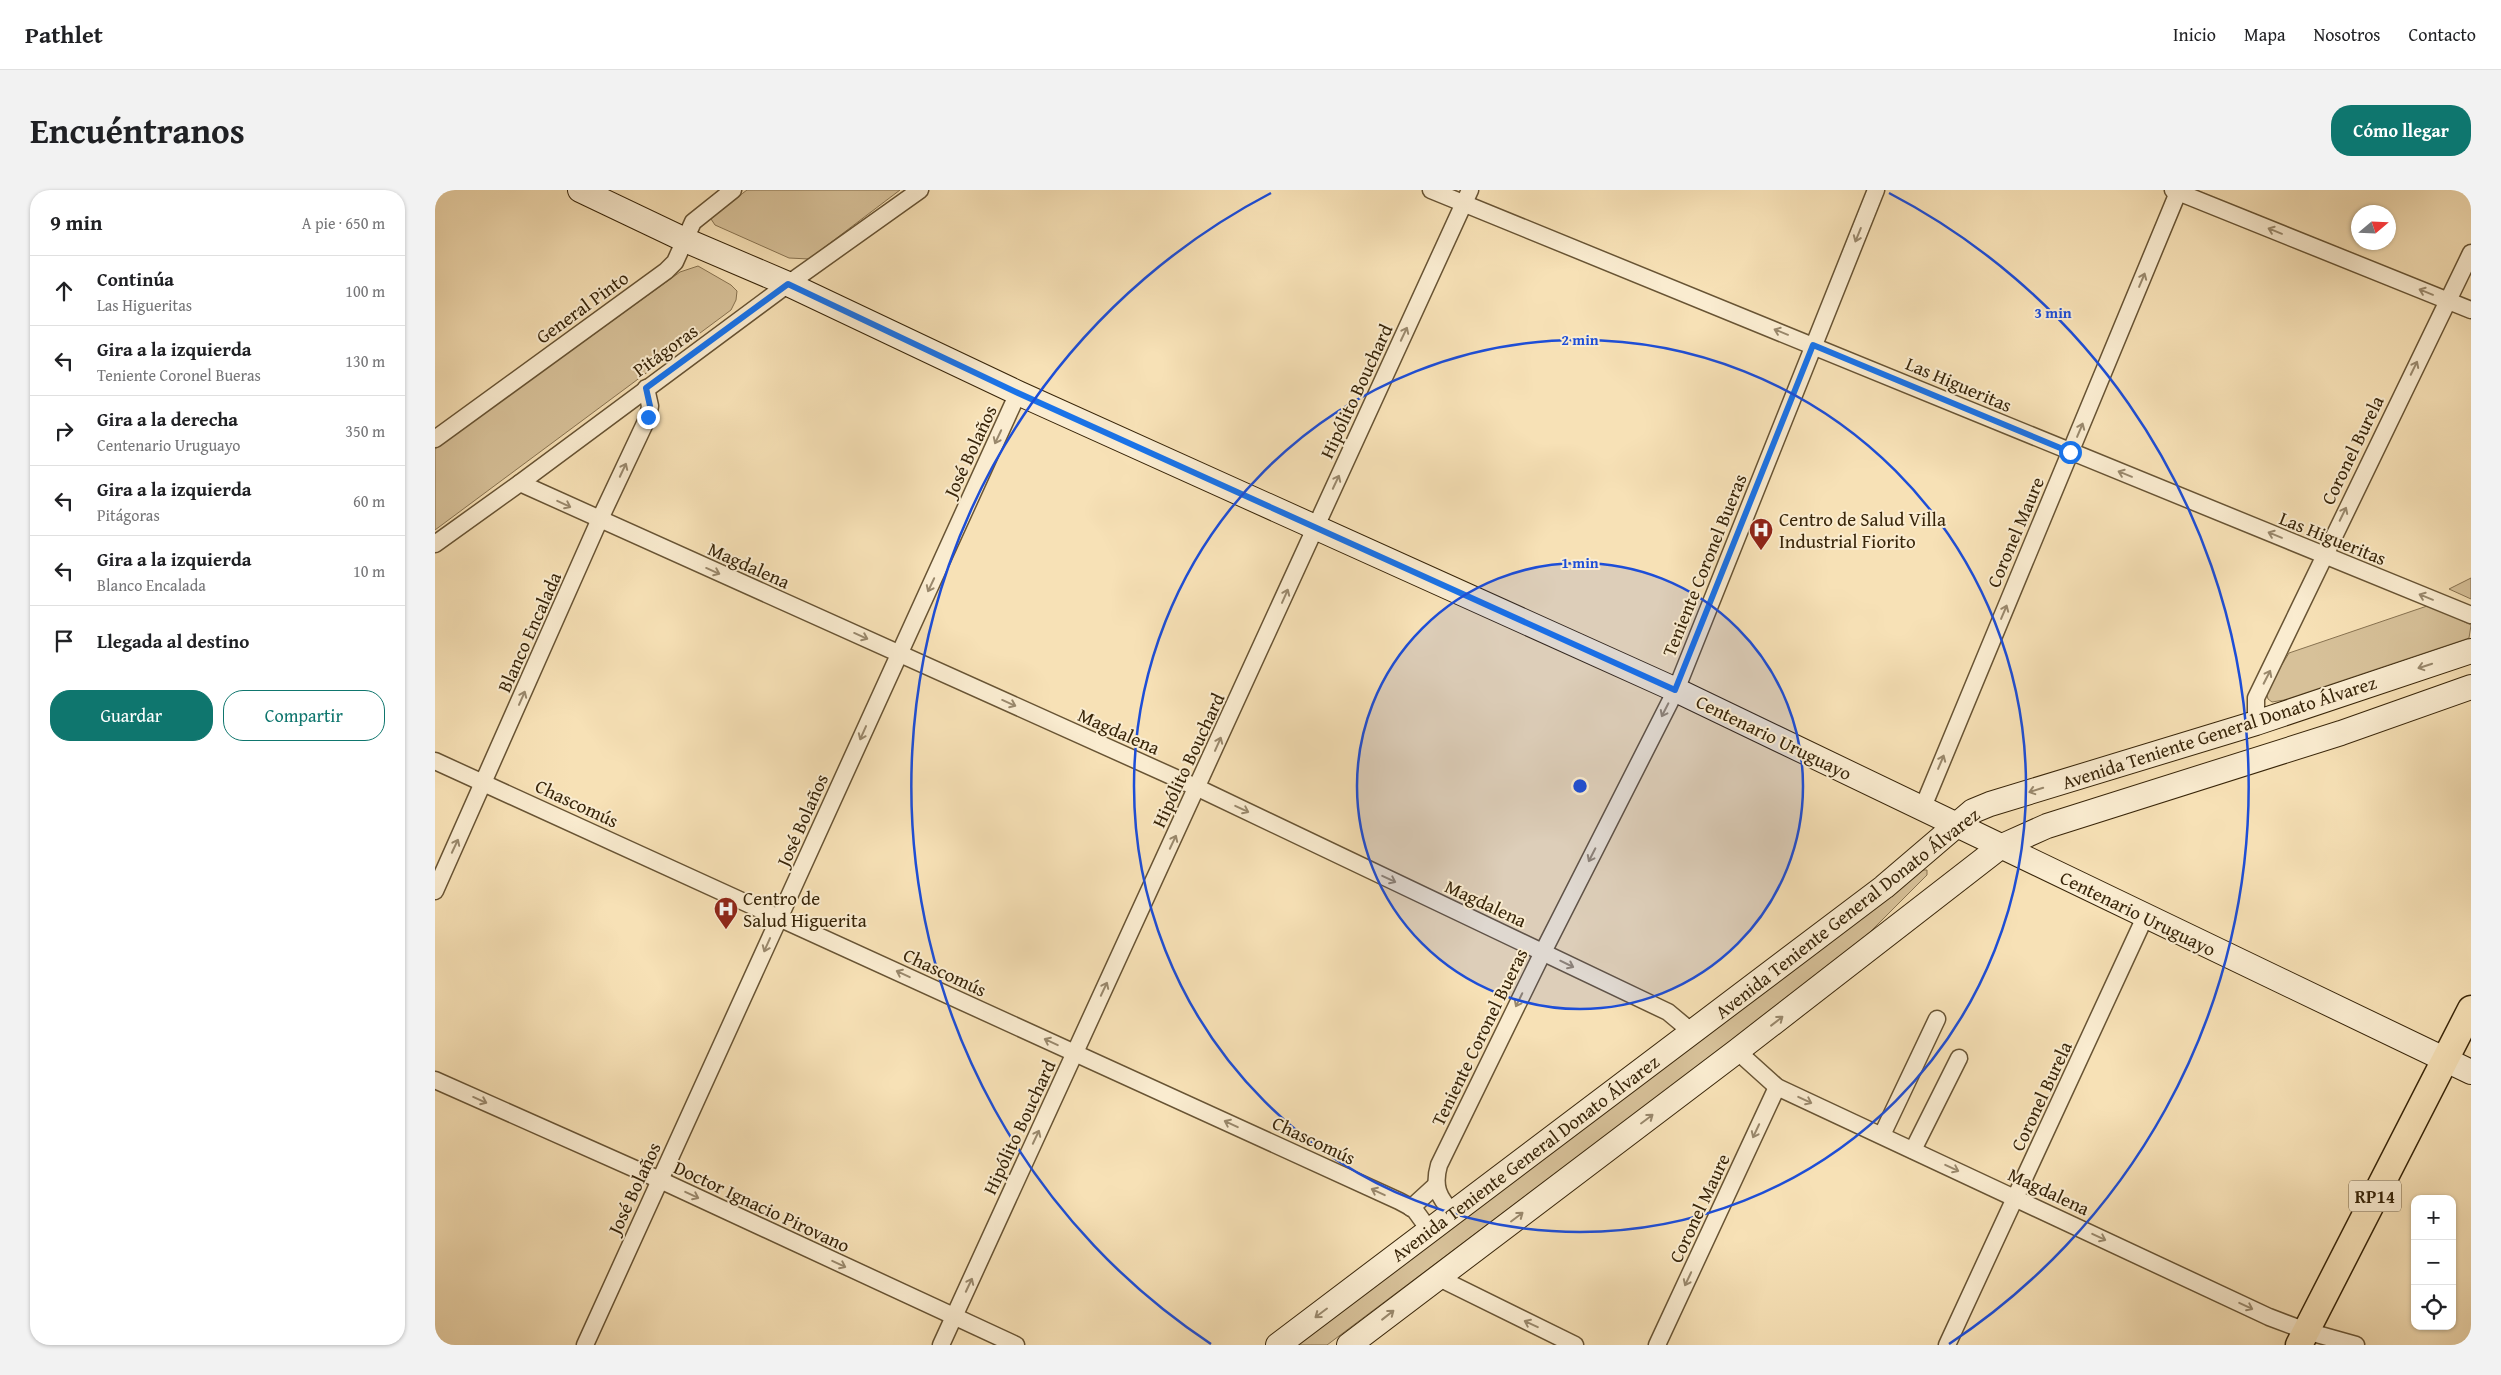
<!DOCTYPE html>
<html lang="es">
<meta charset="utf-8">
<style>
body{margin:0;font-family:"Gentium Book Plus",serif;background:#f2f2f2;color:#202124}
.controls{position:absolute;right:15px;bottom:15px;display:grid;overflow:hidden;border-radius:10px;box-shadow:0 1px 4px #0004}
.controls button{width:45px;height:45px;display:grid;place-items:center;padding:0;border:0;border-bottom:1px solid #e0e0e0;background:#fff;color:#202124;font:25px sans-serif}
.compass{position:absolute;left:1916px;top:15px;width:45px;height:45px;border-radius:50%;background:#fff;box-shadow:0 1px 4px #0004;rotate:71deg}
.stop{position:absolute;width:15px;height:15px;margin:-11px;border:4px solid #1a73e8;border-radius:50%;background:#fff}
.stop.end{background:#1a73e8;border-color:#fff;box-shadow:0 1px 5px #0008}
.list{margin:0;padding:0;list-style:none}
h2{display:flex;justify-content:space-between;align-items:center;height:65px;margin:0;padding:0 20px;font-size:21px}
h2 small{font-size:16px;font-weight:400;color:#757577}
.list li{display:grid;grid-template-columns:32px 1fr auto;gap:15px;align-items:center;box-sizing:border-box;height:70px;padding:0 20px;border-top:1px solid #e0e0e0}
.list b{display:block;font-size:19px;white-space:nowrap}
.list p{margin:0;font-size:16px;white-space:nowrap;color:#757577}
.list em{font-size:16px;font-style:normal;color:#757577}
.actions{display:flex;gap:10px;padding:15px 20px}
.actions a{flex:1;padding:11px 0;border:1px solid #0f766e;border-radius:20px;text-align:center;font-size:18px;color:#0f766e}
.actions .main{background:#0f766e;color:#fff}
.icon{flex:none;width:28px;height:28px;fill:none;stroke:currentColor;stroke-width:2;stroke-linecap:round;stroke-linejoin:round}
.map{position:relative;flex:none;width:2036px;height:1155px;overflow:hidden;border-radius:20px}
header{display:flex;align-items:center;gap:30px;box-sizing:border-box;height:70px;padding:0 25px;background:#fff;border-bottom:1px solid #e0e0e0}
header strong{font-size:24px}
nav{display:flex;gap:28px;margin-inline-start:auto;font-size:18px}
.intro{display:flex;align-items:center;justify-content:space-between;box-sizing:border-box;height:120px;padding:0 30px}
h1{margin:0;font-size:35px}
.button{padding:12px 22px;border-radius:20px;background:#0f766e;color:#fff;font-size:18px;font-weight:700}
main{display:flex;gap:30px;padding:0 30px}
aside{flex:1;background:#fff;border-radius:20px;box-shadow:0 1px 4px #0004}
.map>svg:first-child{display:block}
.green{fill:#d7c199;stroke:#887351}
.lines{fill:none;stroke-linecap:round;stroke-linejoin:round}
.minor-casing{stroke:#685434;stroke-width:19}
.secondary-casing{stroke:#382509;stroke-width:26}
.primary-casing{stroke:#382509;stroke-width:29}
.minor{stroke:#faecd0;stroke-width:16}
.secondary{stroke:#faecd0;stroke-width:24}
.primary{stroke:#f7e1b6;stroke-width:26}
.oneway{stroke:#99886c}
.route{stroke:#1a73e8;stroke-width:6}
.ring{fill:none;stroke:#1d4ed8;stroke-width:2.5}
.labels{text-anchor:middle;dominant-baseline:central;stroke-width:4;stroke-linejoin:round;paint-order:stroke}
.shield{fill:#faecd0;stroke:#726145;stroke-width:1}
.shield-label{font-size:18px;font-weight:bold;fill:#382509}
.street-label{font-size:19px;fill:#382509;stroke:#faecd0}
.poi-label{font-size:19px;fill:#382509;stroke:#faecd0;text-anchor:start}
.centre{fill:#1d4ed8;stroke:#faecd0;stroke-width:2.5}
.ring-label{font-size:15px;text-anchor:middle;font-weight:bold;fill:#1d4ed8;stroke:#faecd0;stroke-width:4;stroke-linejoin:round;paint-order:stroke}
</style>
<header>
<strong>Pathlet</strong>
<nav><a>Inicio</a><a>Mapa</a><a>Nosotros</a><a>Contacto</a></nav>
</header>
<div class="intro"><h1>Encuéntranos</h1><a class="button">Cómo llegar</a></div>
<main>
<aside>
<h2>9 min<small>A pie · 650 m</small></h2>
<ul class="list">
<li><svg class="icon" aria-label="ahead" viewBox="0 0 24 24"><path d="M12 20V5M6 11l6-6 6 6"/></svg><div><b>Continúa</b><p>Las Higueritas</p></div><em>100 m</em></li>
<li><svg class="icon" aria-label="left" viewBox="0 0 24 24"><path d="M17 20v-9H6M10 6l-5 5 5 5"/></svg><div><b>Gira a la izquierda</b><p>Teniente Coronel Bueras</p></div><em>130 m</em></li>
<li><svg class="icon" aria-label="right" viewBox="0 0 24 24"><path d="M7 20v-9h11M14 6l5 5-5 5"/></svg><div><b>Gira a la derecha</b><p>Centenario Uruguayo</p></div><em>350 m</em></li>
<li><svg class="icon" aria-label="left" viewBox="0 0 24 24"><path d="M17 20v-9H6M10 6l-5 5 5 5"/></svg><div><b>Gira a la izquierda</b><p>Pitágoras</p></div><em>60 m</em></li>
<li><svg class="icon" aria-label="left" viewBox="0 0 24 24"><path d="M17 20v-9H6M10 6l-5 5 5 5"/></svg><div><b>Gira a la izquierda</b><p>Blanco Encalada</p></div><em>10 m</em></li>
<li><svg class="icon" aria-label="arrive" viewBox="0 0 24 24"><path d="M6 21V4h12l-3 4 3 4H6"/></svg><div><b>Llegada al destino</b></div></li>
</ul>
<div class="actions"><a class="main">Guardar</a><a>Compartir</a></div>
</aside>
<div class="map">
<svg width="2036" height="1155" viewBox="0 0 2036 1155">
<rect width="100%" height="100%" fill="#f7e1b6"/>
<filter id="stains"><feTurbulence type="fractalNoise" baseFrequency=".004" numOctaves="4"/><feColorMatrix values="0 0 0 0 .2 0 0 0 0 .09 0 0 0 0 .02 0 0 0 .5 -.17"/></filter>
<radialGradient id="worn" r=".72"><stop offset=".6" stop-color="#630" stop-opacity="0"/><stop offset="1" stop-color="#630" stop-opacity=".3"/></radialGradient>
<g class="green">
<polygon points="312,0 465,0 374,69 354,68 280,35 276,29 280,24"/>
<polygon points="263,76 296,95 302,101 301,110 296,120 0,340 0,259 245,82"/>
<polygon points="2036,388 2036,409 2014,399"/>
<polygon points="1995,415 2036,435 2034,448 1849,510 1837,512 1833,509 1831,501 1854,463"/>
<polygon points="1488,680 1492,680 1492,685 1415,762 892,1155 858,1155"/>
</g>
<g class="lines">
<defs>
<g id="minor">
<polyline points="996,0 2036,425"/>
<polyline points="1738,0 2036,120"/>
<polyline points="0,249 231,81 240,72 258,32 298,0"/>
<polyline points="85,293 763,598 1233,822 1257,842"/>
<polyline points="0,354 85,293 353,94 485,0"/>
<polyline points="1821,533 1821,508 2036,63"/>
<polyline points="0,571 964,1011 979,1019 995,1041"/>
<polyline points="1488,617 1744,0"/>
<polyline points="0,701 164,331 213,227 215,216 211,198"/>
<polyline points="1302,861 1342,897 1834,1127 1871,1141 1921,1155"/>
<polyline points="0,890 225,990 581,1155"/>
<polyline points="1447,945 1502,829"/>
<polyline points="1478,960 1524,868"/>
<polyline points="976,1018 1000,996"/>
<path d="M1018,1023C1003,1007 998,996 1004,975L1108,762L1241,500L1441,0"/>
<polyline points="1002,1087 1140,1155"/>
<polyline points="150,1155 583,203"/>
<polyline points="506,1155 1035,0"/>
<polyline points="1222,1155 1342,897"/>
<polyline points="1512,1155 1710,727"/>
</g>
<g id="secondary">
<polyline points="145,0 250,50 353,94 583,203 1241,500 2036,882"/>
<polyline points="843,1155 1449,697 1538,621 1555,614 1821,533 2036,461"/>
<polyline points="914,1155 1302,861 1565,657 1612,636 1906,543 2036,497"/>
</g>
<polyline id="primary" points="1864,1155 2036,819"/>
</defs>
<use href="#minor" class="minor-casing"/>
<use href="#secondary" class="secondary-casing"/>
<use href="#primary" class="primary-casing"/>
<use href="#minor" class="minor"/>
<use href="#secondary" class="secondary"/>
<use href="#primary" class="primary"/>
</g>
<defs><path id="oneway-shaft" d="M-6 0H5M1.5-3L5.5 0L1.5 3" fill="none" stroke-width="1.6" stroke-linecap="round" stroke-linejoin="round" transform="scale(1.25)"/></defs>
<g class="oneway">
<use href="#oneway-shaft" transform="translate(1840 41) rotate(-158)"/>
<use href="#oneway-shaft" transform="translate(1423 45) rotate(112)"/>
<use href="#oneway-shaft" transform="translate(1707 90) rotate(-67)"/>
<use href="#oneway-shaft" transform="translate(1991 102) rotate(-158)"/>
<use href="#oneway-shaft" transform="translate(1346 142) rotate(-158)"/>
<use href="#oneway-shaft" transform="translate(969 144) rotate(-65)"/>
<use href="#oneway-shaft" transform="translate(1979 178) rotate(-64)"/>
<use href="#oneway-shaft" transform="translate(1645 240) rotate(-67)"/>
<use href="#oneway-shaft" transform="translate(563 247) rotate(115)"/>
<use href="#oneway-shaft" transform="translate(188 280) rotate(-65)"/>
<use href="#oneway-shaft" transform="translate(1690 284) rotate(-158)"/>
<use href="#oneway-shaft" transform="translate(901 292) rotate(-65)"/>
<use href="#oneway-shaft" transform="translate(129 314) rotate(25)"/>
<use href="#oneway-shaft" transform="translate(1908 324) rotate(-64)"/>
<use href="#oneway-shaft" transform="translate(1840 345) rotate(-158)"/>
<use href="#oneway-shaft" transform="translate(278 381) rotate(24)"/>
<use href="#oneway-shaft" transform="translate(496 395) rotate(115)"/>
<use href="#oneway-shaft" transform="translate(850 406) rotate(-66)"/>
<use href="#oneway-shaft" transform="translate(1991 407) rotate(-158)"/>
<use href="#oneway-shaft" transform="translate(1569 422) rotate(-67)"/>
<use href="#oneway-shaft" transform="translate(426 446) rotate(24)"/>
<use href="#oneway-shaft" transform="translate(1990 476) rotate(162)"/>
<use href="#oneway-shaft" transform="translate(1832 487) rotate(-63)"/>
<use href="#oneway-shaft" transform="translate(87 508) rotate(-66)"/>
<use href="#oneway-shaft" transform="translate(574 513) rotate(24)"/>
<use href="#oneway-shaft" transform="translate(1230 520) rotate(117)"/>
<use href="#oneway-shaft" transform="translate(428 543) rotate(114)"/>
<use href="#oneway-shaft" transform="translate(783 554) rotate(-66)"/>
<use href="#oneway-shaft" transform="translate(1506 572) rotate(-67)"/>
<use href="#oneway-shaft" transform="translate(1601 600) rotate(163)"/>
<use href="#oneway-shaft" transform="translate(807 619) rotate(25)"/>
<use href="#oneway-shaft" transform="translate(738 652) rotate(-65)"/>
<use href="#oneway-shaft" transform="translate(20 656) rotate(-65)"/>
<use href="#oneway-shaft" transform="translate(1157 665) rotate(117)"/>
<use href="#oneway-shaft" transform="translate(954 689) rotate(25)"/>
<use href="#oneway-shaft" transform="translate(332 755) rotate(114)"/>
<use href="#oneway-shaft" transform="translate(1132 774) rotate(26)"/>
<use href="#oneway-shaft" transform="translate(468 784) rotate(-155)"/>
<use href="#oneway-shaft" transform="translate(669 799) rotate(-65)"/>
<use href="#oneway-shaft" transform="translate(1084 810) rotate(116)"/>
<use href="#oneway-shaft" transform="translate(1342 831) rotate(-38)"/>
<use href="#oneway-shaft" transform="translate(616 852) rotate(-155)"/>
<use href="#oneway-shaft" transform="translate(45 910) rotate(24)"/>
<use href="#oneway-shaft" transform="translate(1370 910) rotate(25)"/>
<use href="#oneway-shaft" transform="translate(1212 929) rotate(-37)"/>
<use href="#oneway-shaft" transform="translate(796 934) rotate(-155)"/>
<use href="#oneway-shaft" transform="translate(1321 941) rotate(115)"/>
<use href="#oneway-shaft" transform="translate(601 947) rotate(-65)"/>
<use href="#oneway-shaft" transform="translate(1517 978) rotate(25)"/>
<use href="#oneway-shaft" transform="translate(943 1002) rotate(-155)"/>
<use href="#oneway-shaft" transform="translate(257 1005) rotate(25)"/>
<use href="#oneway-shaft" transform="translate(1082 1027) rotate(-37)"/>
<use href="#oneway-shaft" transform="translate(1664 1047) rotate(25)"/>
<use href="#oneway-shaft" transform="translate(404 1074) rotate(25)"/>
<use href="#oneway-shaft" transform="translate(1253 1089) rotate(115)"/>
<use href="#oneway-shaft" transform="translate(534 1095) rotate(-65)"/>
<use href="#oneway-shaft" transform="translate(1811 1116) rotate(25)"/>
<use href="#oneway-shaft" transform="translate(886 1123) rotate(143)"/>
<use href="#oneway-shaft" transform="translate(953 1125) rotate(-38)"/>
<use href="#oneway-shaft" transform="translate(1096 1134) rotate(-155)"/>
</g>
<g class="lines">
<polyline class="route" points="213,227 215,216 211,198 353,94 583,203 1240,500 1378,155 1635,262"/>
</g>
<circle cx="1145" cy="596" r="223" fill="#1d4ed8" fill-opacity=".12"/>
<g class="ring">
<circle cx="1145" cy="596" r="223"/>
<circle cx="1145" cy="596" r="446"/>
<path d="M776 1154A669 669 0 0 1 836 3M1454 3A669 669 0 0 1 1514 1154"/>
</g>
<defs>
<symbol id="hospital-pin" viewBox="-11 -11 22 30"><path d="M0 17L-7.5 6A9.5 9.5 0 1 1 7.5 6Z" fill="#8f2418" stroke="#faecd0"/><path d="M-5-5h3v3.5h4V-5h3V5h-3V1.5h-4V5h-3Z" fill="#fff"/></symbol>
</defs>
<g fill-rule="evenodd">
<use href="#hospital-pin" x="1312" y="326" width="28" height="38"/>
<use href="#hospital-pin" x="277" y="705" width="28" height="38"/>
</g>
<g class="labels">
<rect class="shield" x="1914" y="990.5" width="52" height="31" rx="4"/>
<g class="shield-label">
<text x="1940" y="1006">RP14</text>
</g>
<g class="street-label">
<text transform="translate(147 117) rotate(-36)">General Pinto</text>
<text transform="translate(230 160) rotate(-36)">Pitágoras</text>
<text transform="translate(1524 194) rotate(23)">Las Higueritas</text>
<text transform="translate(921 201) rotate(-65)">Hipólito Bouchard</text>
<text transform="translate(1917 260) rotate(-64)">Coronel Burela</text>
<text transform="translate(535 261) rotate(-65)">José Bolaños</text>
<text transform="translate(1580 342) rotate(-67)">Coronel Maure</text>
<text transform="translate(1898 348) rotate(22)">Las Higueritas</text>
<text transform="translate(314 375) rotate(24)">Magdalena</text>
<text transform="translate(1269 375) rotate(-68)">Teniente Coronel Bueras</text>
<text transform="translate(94 442) rotate(-66)">Blanco Encalada</text>
<text transform="translate(684 541) rotate(24)">Magdalena</text>
<text transform="translate(1784 542) rotate(-18)">Avenida Teniente General Donato Álvarez</text>
<text transform="translate(1339 547) rotate(26)">Centenario Uruguayo</text>
<text transform="translate(753 570) rotate(-65)">Hipólito Bouchard</text>
<text transform="translate(142 613) rotate(25)">Chascomús</text>
<text transform="translate(367 630) rotate(-66)">José Bolaños</text>
<text transform="translate(1051 713) rotate(25)">Magdalena</text>
<text transform="translate(1412 723) rotate(-38)">Avenida Teniente General Donato Álvarez</text>
<text transform="translate(1703 723) rotate(26)">Centenario Uruguayo</text>
<text transform="translate(510 782) rotate(25)">Chascomús</text>
<text transform="translate(1044 847) rotate(-64)">Teniente Coronel Bueras</text>
<text transform="translate(1606 906) rotate(-65)">Coronel Burela</text>
<text transform="translate(584 937) rotate(-65)">Hipólito Bouchard</text>
<text transform="translate(879 950) rotate(25)">Chascomús</text>
<text transform="translate(1090 968) rotate(-37)">Avenida Teniente General Donato Álvarez</text>
<text transform="translate(199 998) rotate(-65)">José Bolaños</text>
<text transform="translate(1614 1001) rotate(25)">Magdalena</text>
<text transform="translate(327 1016) rotate(25)">Doctor Ignacio Pirovano</text>
<text transform="translate(1264 1018) rotate(-65)">Coronel Maure</text>
</g>
<g class="poi-label">
<text x="1344" y="329">Centro de Salud Villa<tspan x="1344" dy="22">Industrial Fiorito</tspan></text>
<text x="308" y="708">Centro de<tspan x="308" dy="22">Salud Higuerita</tspan></text>
</g>
</g>
<circle cx="1145" cy="596" r="8" class="centre"/>
<g class="ring-label">
<text x="1618" y="128">3 min</text>
<text x="1145" y="155">2 min</text>
<text x="1145" y="378">1 min</text>
</g>
<rect width="100%" height="100%" filter="url(#stains)"/>
<rect width="100%" height="100%" fill="url(#worn)"/>
</svg>
<div class="controls">
<button>+</button>
<button>−</button>
<button><svg class="icon" aria-label="locate" viewBox="0 0 24 24"><circle cx="12" cy="12" r="6"/><path d="M12 2v4M12 18v4M2 12h4M18 12h4"/></svg></button>
</div>
<svg class="compass" viewBox="-18 -18 36 36"><path d="M0-13l5 13h-10z" fill="#e53935"/><path d="M0 13l5-13h-10z" fill="#757577"/></svg>
<div class="stop" style="left:1635px;top:262px"></div>
<div class="stop end" style="left:213px;top:227px"></div>
</div>
</main>
